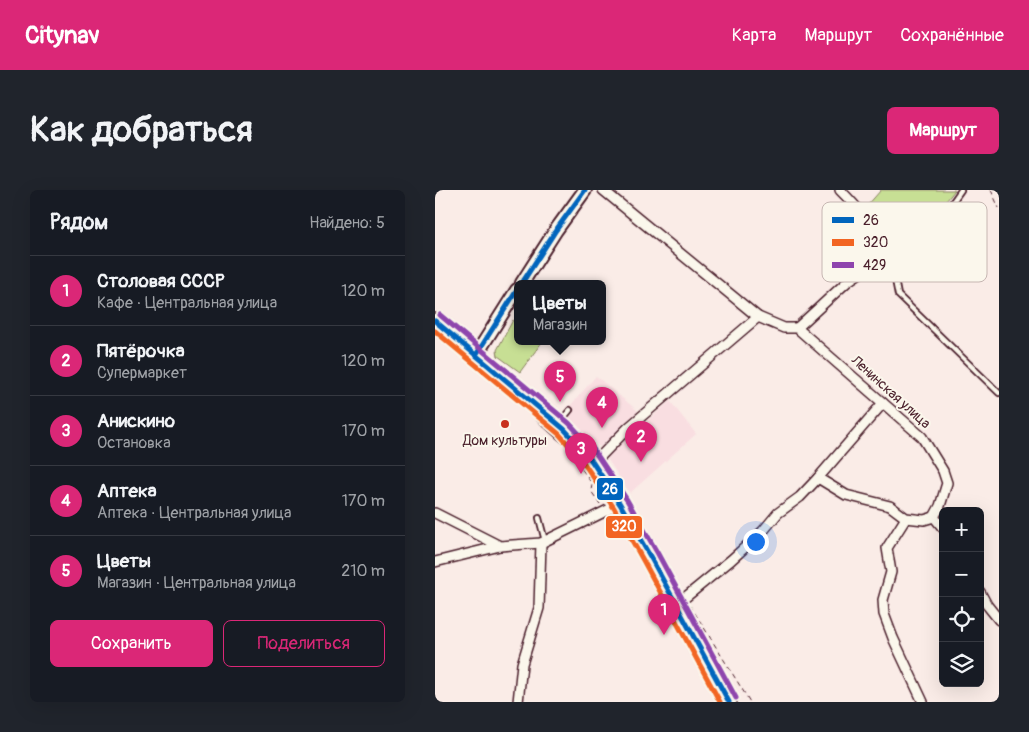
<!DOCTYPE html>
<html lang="ru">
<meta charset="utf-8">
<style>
body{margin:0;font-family:Pangolin,sans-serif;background:#20242c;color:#f1f3f6}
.controls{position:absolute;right:15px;bottom:15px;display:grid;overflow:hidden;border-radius:8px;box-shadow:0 5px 20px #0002}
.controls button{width:45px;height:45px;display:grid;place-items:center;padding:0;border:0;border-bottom:1px solid #363941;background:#171b24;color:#f1f3f6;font:25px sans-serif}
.you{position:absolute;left:320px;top:351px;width:18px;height:18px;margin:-12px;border:4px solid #fff;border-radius:50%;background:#1a73e8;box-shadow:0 0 0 8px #1a73e833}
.badge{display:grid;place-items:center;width:32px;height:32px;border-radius:50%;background:#db2777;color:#fff;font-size:16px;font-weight:700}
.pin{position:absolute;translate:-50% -41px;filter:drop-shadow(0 1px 2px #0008)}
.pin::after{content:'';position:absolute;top:26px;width:18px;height:15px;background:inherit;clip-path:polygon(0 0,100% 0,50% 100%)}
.popup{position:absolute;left:79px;top:90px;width:92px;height:65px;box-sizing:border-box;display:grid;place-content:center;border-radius:8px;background:#171b24;filter:drop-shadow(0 1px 4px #0005);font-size:16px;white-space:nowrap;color:#9ea1a6}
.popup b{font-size:19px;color:#f1f3f6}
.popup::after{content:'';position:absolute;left:50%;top:100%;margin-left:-10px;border:10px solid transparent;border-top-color:#171b24}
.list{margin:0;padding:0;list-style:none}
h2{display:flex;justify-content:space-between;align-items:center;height:65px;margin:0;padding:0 20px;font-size:21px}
h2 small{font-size:16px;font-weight:400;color:#9ea1a6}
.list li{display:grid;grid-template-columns:32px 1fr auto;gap:15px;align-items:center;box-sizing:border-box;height:70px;padding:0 20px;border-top:1px solid #363941}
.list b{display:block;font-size:19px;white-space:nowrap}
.list p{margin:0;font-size:16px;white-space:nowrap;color:#9ea1a6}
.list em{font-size:16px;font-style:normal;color:#9ea1a6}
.actions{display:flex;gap:10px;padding:15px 20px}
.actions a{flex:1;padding:11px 0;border:1px solid #db2777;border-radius:8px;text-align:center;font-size:18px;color:#db2777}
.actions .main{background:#db2777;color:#fff}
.icon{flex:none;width:28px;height:28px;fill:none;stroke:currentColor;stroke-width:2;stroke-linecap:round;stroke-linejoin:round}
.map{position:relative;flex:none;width:564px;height:512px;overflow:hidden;border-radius:8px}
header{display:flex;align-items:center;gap:30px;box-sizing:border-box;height:70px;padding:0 25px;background:#db2777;color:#fff}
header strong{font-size:24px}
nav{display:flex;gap:28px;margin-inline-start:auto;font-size:18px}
.intro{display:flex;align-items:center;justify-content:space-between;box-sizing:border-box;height:120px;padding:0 30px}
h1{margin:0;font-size:35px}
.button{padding:12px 22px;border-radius:8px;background:#db2777;color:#fff;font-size:18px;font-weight:700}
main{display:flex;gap:30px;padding:0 30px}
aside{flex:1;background:#171b24;border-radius:8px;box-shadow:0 5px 20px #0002}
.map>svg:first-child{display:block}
.built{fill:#f9dee1}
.green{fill:#c7df94;stroke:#887f60}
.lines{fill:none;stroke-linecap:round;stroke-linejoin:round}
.lane-casing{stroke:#4a1f2b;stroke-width:8}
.street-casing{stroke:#4a1f2b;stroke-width:12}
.secondary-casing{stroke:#4a1f2b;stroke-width:16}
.primary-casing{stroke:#4a1f2b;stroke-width:18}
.path{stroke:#4a1f2b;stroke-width:1;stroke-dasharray:5 4;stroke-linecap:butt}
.lane{stroke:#fbf7ec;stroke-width:4.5}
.street{stroke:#fbf7ec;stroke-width:9}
.secondary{stroke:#fbf7ec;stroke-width:12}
.primary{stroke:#fbf7ec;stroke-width:14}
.bus-1-casing{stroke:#fbf7ec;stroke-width:9}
.bus-2-casing{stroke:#fbf7ec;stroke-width:9}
.bus-3-casing{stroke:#fbf7ec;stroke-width:9}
.bus-1{stroke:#0065bd;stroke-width:5}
.bus-2{stroke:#f26522;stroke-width:5}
.bus-3{stroke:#8e44ad;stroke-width:5}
.poi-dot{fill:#c8321e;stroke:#fbf7ec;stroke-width:2}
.labels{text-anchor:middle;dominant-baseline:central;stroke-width:4;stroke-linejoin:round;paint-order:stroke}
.street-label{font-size:14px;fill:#4a1f2b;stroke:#fbf7ec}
.poi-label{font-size:14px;fill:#4a1f2b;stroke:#fbf7ec}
.key{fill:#fbf7ec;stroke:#c6b6b2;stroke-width:1}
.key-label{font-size:14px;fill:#4a1f2b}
.line-badge{stroke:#fbf7ec;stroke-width:2}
.badge-label{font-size:14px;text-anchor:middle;font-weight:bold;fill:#fff}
</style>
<header>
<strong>Citynav</strong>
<nav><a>Карта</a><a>Маршрут</a><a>Сохранённые</a></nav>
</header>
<div class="intro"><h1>Как добраться</h1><a class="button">Маршрут</a></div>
<main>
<aside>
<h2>Рядом<small>Найдено: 5</small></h2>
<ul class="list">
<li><span class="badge">1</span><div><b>Столовая СССР</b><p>Кафе · Центральная улица</p></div><em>120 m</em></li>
<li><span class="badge">2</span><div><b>Пятёрочка</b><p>Супермаркет</p></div><em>120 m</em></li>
<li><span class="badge">3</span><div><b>Анискино</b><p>Остановка</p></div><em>170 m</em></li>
<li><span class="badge">4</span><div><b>Аптека</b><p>Аптека · Центральная улица</p></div><em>170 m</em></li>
<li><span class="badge">5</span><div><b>Цветы</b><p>Магазин · Центральная улица</p></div><em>210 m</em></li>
</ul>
<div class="actions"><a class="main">Сохранить</a><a>Поделиться</a></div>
</aside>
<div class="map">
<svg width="564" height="512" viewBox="0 0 564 512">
<rect width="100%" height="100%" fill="#faece7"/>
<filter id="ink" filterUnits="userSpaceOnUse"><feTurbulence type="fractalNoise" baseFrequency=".02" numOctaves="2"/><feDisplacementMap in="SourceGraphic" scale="10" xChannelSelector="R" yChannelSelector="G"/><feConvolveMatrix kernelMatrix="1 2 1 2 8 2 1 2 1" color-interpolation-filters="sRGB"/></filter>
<g filter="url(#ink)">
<g class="built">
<polygon points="161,186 203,221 165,257 129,223"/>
<polygon points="235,211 261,244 195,303 171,267"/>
</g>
<g class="green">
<polygon points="446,0 520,0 473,58 432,16"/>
<polygon points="78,130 82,133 82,151 105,151 107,152 85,182 63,166 62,160"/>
</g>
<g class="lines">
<defs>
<g id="lane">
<polyline points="526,0 505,30 472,69 460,90 463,105 564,203"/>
<polyline points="103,221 104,228 132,253 137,254"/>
<polyline points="125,232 135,220"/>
<polyline points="104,328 110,351"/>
</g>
<g id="street">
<polyline points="168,0 323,127 349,138 362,138 487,247 508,281 512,293 505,316 499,327"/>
<path d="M362,138L413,91L441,72C442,67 443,61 443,56C439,35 420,15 405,0"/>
<polyline points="159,273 194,237 323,127"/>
<polyline points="383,288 411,305 455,316 471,328 489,330 499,327"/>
<polyline points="0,323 65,356 106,353 185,314"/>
<polyline points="499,327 508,338"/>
<polyline points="471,328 452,358 456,382 448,410 449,424 458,448 488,512"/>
<polyline points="0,372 65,356"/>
<polyline points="545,402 552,415 564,430"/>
<polyline points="241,415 296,370 328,341 343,323 365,307 383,288 448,213"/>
<polyline points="83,512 87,474 104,418 106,353"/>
</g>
<g id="secondary">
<polyline points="87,93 121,40 150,0"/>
<polyline points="41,165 82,100"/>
</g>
<polyline id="primary" points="0,131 129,239 152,264 185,314 216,368 294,512"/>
</defs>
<use href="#lane" class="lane-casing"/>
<use href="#street" class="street-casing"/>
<use href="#secondary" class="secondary-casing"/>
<use href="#primary" class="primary-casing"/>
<g class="path">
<polyline points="556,0 564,18"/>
<polyline points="142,272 157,294 156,301 165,314"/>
<polyline points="255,415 315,512"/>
</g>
<use href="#lane" class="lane"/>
<use href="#street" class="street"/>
<use href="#secondary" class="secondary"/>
<use href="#primary" class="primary"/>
<defs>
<g id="bus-1">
<polyline points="87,93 121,40 150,0"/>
<polyline points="0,131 129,239 152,264 185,314 216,368 294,512"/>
<polyline points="41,165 82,100"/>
</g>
<polyline id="bus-2" points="0,141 124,244 146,269 179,318 209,372 285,512"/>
<polyline id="bus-3" points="5,125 134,233 158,259 192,310 223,364 301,508"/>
</defs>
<use href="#bus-1" class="bus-1-casing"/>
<use href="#bus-2" class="bus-2-casing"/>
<use href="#bus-3" class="bus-3-casing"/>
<use href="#bus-1" class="bus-1"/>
<use href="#bus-2" class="bus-2"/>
<use href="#bus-3" class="bus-3"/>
</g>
</g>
<circle class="poi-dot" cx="70" cy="234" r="5"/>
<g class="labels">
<g class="street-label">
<text transform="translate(456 202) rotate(42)">Ленинская улица</text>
</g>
<g class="poi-label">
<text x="70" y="250">Дом культуры</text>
</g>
</g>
<rect x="387" y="12" width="165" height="80" rx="8" class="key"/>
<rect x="397" y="27" width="22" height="6" fill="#0065bd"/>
<rect x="397" y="49" width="22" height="7" fill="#f26522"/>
<rect x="397" y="72" width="22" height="6" fill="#8e44ad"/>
<g class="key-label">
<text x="428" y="35">26</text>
<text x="428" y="57">320</text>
<text x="428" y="80">429</text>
</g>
<g class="line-badge">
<rect x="161" y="287" width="28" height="24" rx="5" fill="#0065bd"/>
<rect x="170" y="325" width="38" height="24" rx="5" fill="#f26522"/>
</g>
<g class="badge-label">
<text x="175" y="304">26</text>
<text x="189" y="341">320</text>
</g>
</svg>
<div class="controls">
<button>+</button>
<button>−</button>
<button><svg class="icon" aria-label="locate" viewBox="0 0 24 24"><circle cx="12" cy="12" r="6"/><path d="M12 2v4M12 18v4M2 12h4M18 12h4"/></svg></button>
<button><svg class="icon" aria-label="layers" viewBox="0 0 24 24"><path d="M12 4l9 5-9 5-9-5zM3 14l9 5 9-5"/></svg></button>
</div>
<div class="you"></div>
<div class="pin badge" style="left:229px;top:445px">1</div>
<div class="pin badge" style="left:206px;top:272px">2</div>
<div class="pin badge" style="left:146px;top:284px">3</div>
<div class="pin badge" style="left:167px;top:238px">4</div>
<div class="pin badge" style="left:125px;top:212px">5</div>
<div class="popup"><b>Цветы</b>Магазин</div>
</div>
</main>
